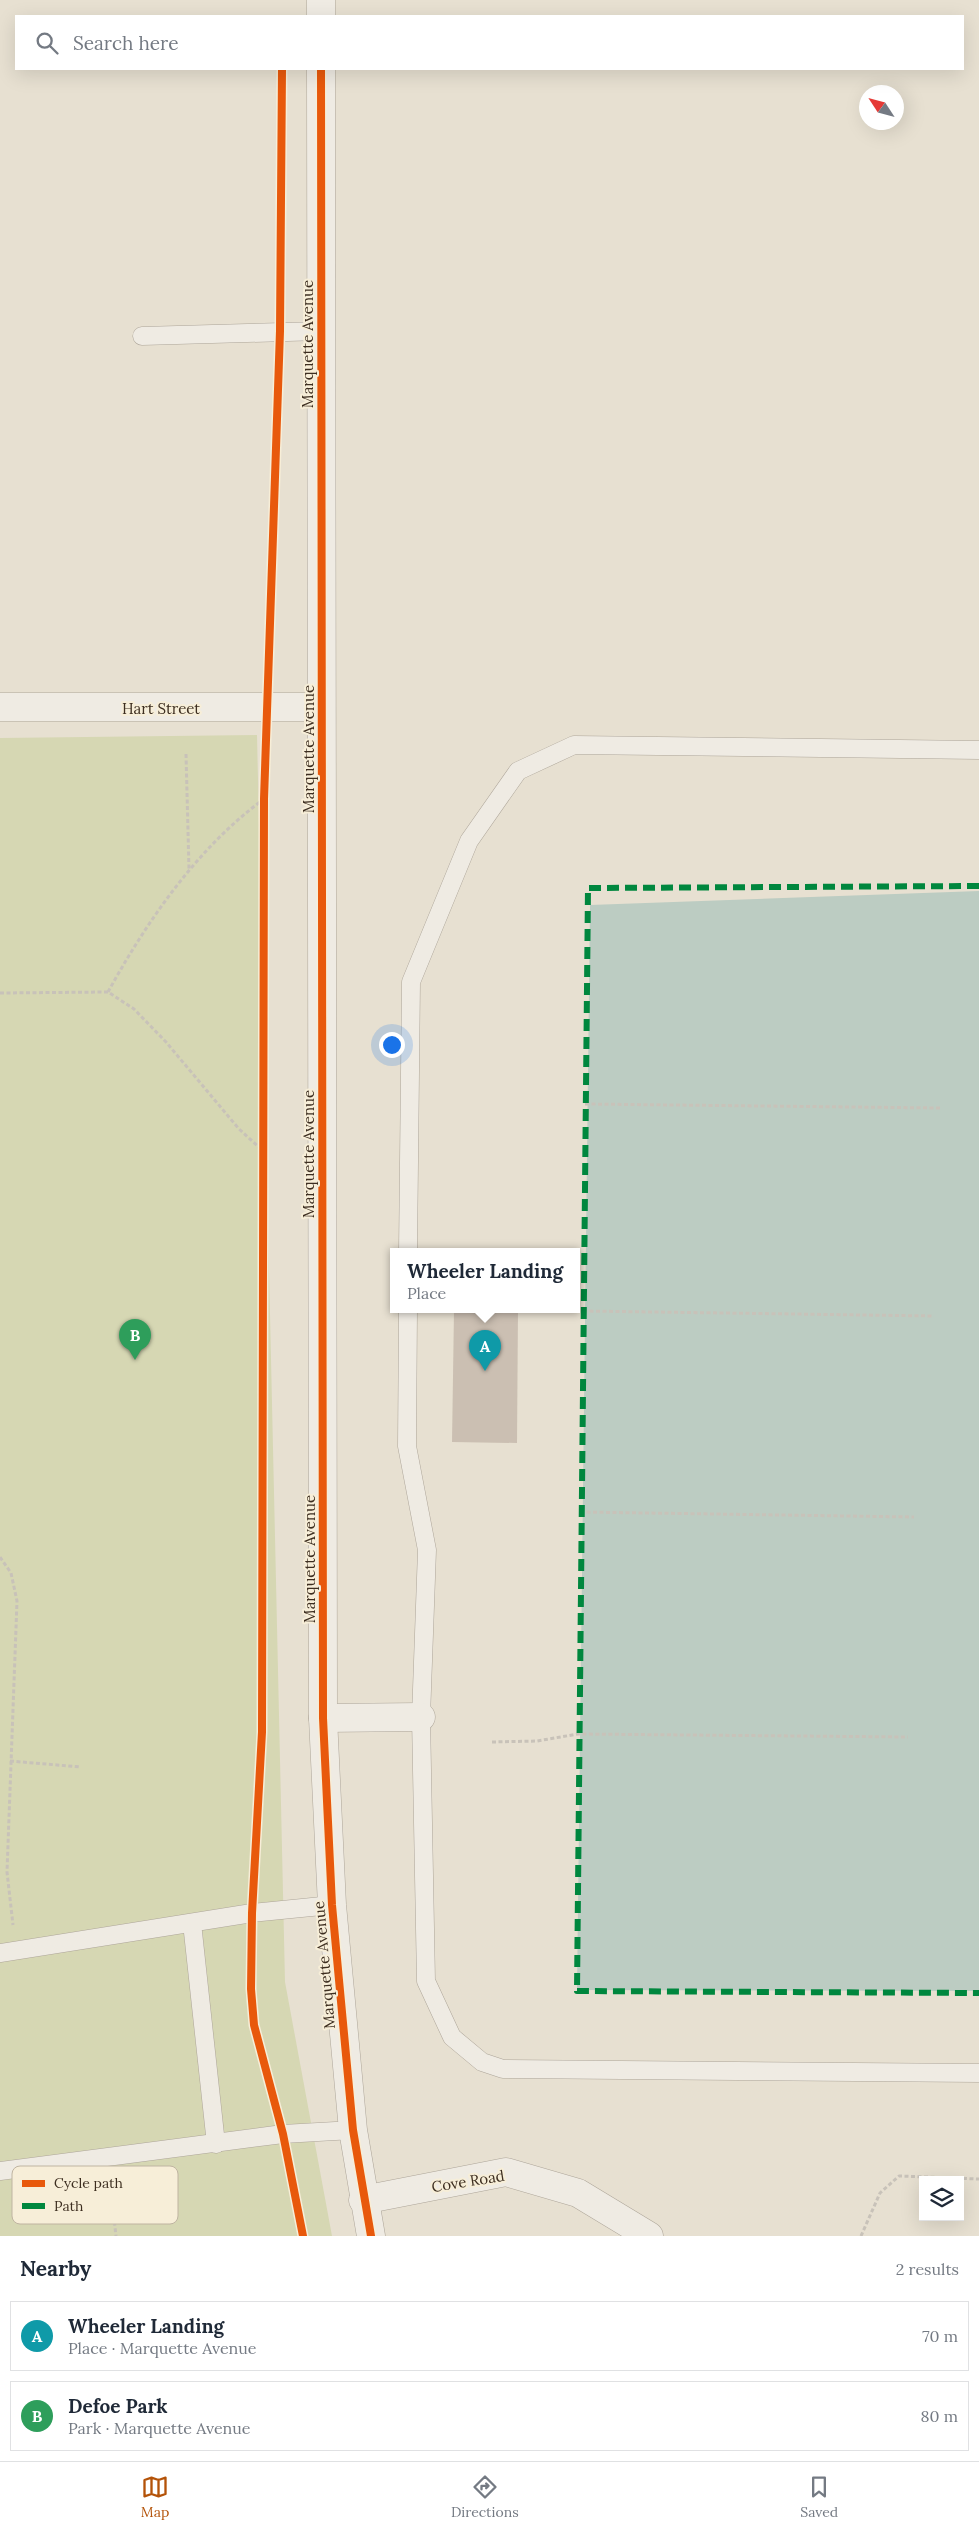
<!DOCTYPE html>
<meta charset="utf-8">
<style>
body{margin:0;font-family:Lora,serif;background:#f6f6f7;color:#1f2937}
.controls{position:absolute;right:15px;bottom:15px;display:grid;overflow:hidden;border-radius:0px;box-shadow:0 5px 20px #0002}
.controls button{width:45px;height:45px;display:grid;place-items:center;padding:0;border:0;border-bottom:1px solid #e0e1e3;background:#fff;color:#1f2937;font:25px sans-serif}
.compass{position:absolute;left:859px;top:85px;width:45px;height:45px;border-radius:50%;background:#fff;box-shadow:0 5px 20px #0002;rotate:306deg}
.you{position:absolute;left:391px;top:1044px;width:18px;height:18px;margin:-12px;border:4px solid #fff;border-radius:50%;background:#1a73e8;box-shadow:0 0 0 8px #1a73e833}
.badge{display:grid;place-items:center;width:32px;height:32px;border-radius:50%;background:#b45309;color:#fff;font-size:16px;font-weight:700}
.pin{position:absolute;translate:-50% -41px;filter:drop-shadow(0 1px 2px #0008)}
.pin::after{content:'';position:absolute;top:26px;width:18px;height:15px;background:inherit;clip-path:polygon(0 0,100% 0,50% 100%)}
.popup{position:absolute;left:390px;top:1248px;width:190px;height:65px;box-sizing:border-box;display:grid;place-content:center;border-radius:0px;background:#fff;filter:drop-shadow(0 1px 4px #0005);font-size:16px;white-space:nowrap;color:#747a83}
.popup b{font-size:19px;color:#1f2937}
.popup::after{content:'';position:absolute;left:50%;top:100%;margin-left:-10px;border:10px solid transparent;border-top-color:#fff}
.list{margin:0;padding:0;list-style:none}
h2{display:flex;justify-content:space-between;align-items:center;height:65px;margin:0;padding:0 20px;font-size:21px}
h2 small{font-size:16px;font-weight:400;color:#747a83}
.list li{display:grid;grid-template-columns:32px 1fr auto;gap:15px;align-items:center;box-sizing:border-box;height:70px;margin:0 10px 10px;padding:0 10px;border:1px solid #e0e1e3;border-radius:0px}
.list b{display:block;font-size:19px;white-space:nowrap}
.list p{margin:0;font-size:16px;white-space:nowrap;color:#747a83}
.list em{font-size:16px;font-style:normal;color:#747a83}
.icon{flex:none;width:28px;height:28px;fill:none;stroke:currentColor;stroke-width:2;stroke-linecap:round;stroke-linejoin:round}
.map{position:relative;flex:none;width:979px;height:2236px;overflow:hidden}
.search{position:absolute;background:#fff;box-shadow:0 5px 20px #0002;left:15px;right:15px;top:15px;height:55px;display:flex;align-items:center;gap:12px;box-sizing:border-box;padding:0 18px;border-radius:0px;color:#747a83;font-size:19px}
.sheet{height:225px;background:#fff}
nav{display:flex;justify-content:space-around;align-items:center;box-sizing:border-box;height:70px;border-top:1px solid #e0e1e3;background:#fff;font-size:14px;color:#747a83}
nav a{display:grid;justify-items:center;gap:2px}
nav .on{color:#b45309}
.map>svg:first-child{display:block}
.green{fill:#d6d7b3}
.water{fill:#bcccc2}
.building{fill:#cbbfb2}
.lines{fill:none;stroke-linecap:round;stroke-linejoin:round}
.service-casing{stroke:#ada599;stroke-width:19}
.minor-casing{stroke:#ada599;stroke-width:29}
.path{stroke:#c8c2b9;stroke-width:3;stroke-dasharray:4 2.5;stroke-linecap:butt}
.service{stroke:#efebe3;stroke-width:18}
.minor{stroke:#efebe3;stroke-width:28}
.quiet{stroke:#00873e;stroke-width:6;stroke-dasharray:12 6;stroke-linecap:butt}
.cycleway-casing{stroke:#f7eed8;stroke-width:11}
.cycleway{stroke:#e8590c;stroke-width:8}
.labels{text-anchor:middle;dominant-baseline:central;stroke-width:4;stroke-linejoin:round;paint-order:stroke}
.street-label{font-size:15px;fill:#3d2e20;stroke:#f7eed8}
.key{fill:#f7eed8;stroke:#bfb4a1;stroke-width:1}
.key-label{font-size:14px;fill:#3d2e20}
</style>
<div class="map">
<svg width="979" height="2236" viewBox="0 0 979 2236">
<rect width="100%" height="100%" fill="#e7e0d1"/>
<polygon class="green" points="257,735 285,1982 332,2236 0,2236 0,738"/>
<polygon class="water" points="979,891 979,1991 577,1990 590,905"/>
<polygon class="building" points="454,1310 518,1310 517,1443 452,1442"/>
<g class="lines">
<defs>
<g id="service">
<polyline points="142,336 321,331"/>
<polyline points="408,1252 411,982 469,841 518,771 574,745 979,750"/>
<polyline points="408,1310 407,1446 427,1550 421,1717 426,1981 452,2037 482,2062 503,2069 979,2073"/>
<polyline points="192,1923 216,2144"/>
<polyline points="0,1953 252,1913 332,1905"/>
<polyline points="0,2171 283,2134 353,2130"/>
</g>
<g id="minor">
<polyline points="321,16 321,0"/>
<polyline points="321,69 323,1718 332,1905 353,2130 371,2236"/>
<polyline points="0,707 321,707"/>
<polyline points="323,1718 421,1717"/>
<polyline points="363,2200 506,2172 578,2193 649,2236"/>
</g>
</defs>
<use href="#service" class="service-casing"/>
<use href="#minor" class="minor-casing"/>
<g class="path">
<polyline points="186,754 189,869"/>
<path d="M108,992C147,921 198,847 264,799"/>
<polyline points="0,993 108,992 134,1009 166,1042 239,1129 262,1150"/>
<polyline points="585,1104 940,1108"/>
<polyline points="583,1311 934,1316"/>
<polyline points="580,1512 914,1517"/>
<polyline points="0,1557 11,1573 17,1601 7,1872 13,1925"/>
<polyline points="492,1742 537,1741 578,1734 908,1737"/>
<polyline points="10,1761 81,1767"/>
<polyline points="110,2183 116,2236"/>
<polyline points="861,2236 880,2193 899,2176 979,2179"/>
</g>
<use href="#service" class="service"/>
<use href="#minor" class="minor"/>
<polyline class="quiet" points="979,886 588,888 577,1991 979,1993"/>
<defs>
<g id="cycleway">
<polyline points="282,69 280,331 264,799 262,1732 252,1913 251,1989 254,2025 283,2134 303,2236"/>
<polyline points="321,69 323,1718 332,1905 353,2130 371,2236"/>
</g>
</defs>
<use href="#cycleway" class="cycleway-casing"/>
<use href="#cycleway" class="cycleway"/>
</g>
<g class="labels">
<g class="street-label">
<text transform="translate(307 344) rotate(-90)">Marquette Avenue</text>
<text x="161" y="708">Hart Street</text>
<text transform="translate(308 749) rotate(-90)">Marquette Avenue</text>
<text transform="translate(308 1154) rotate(-90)">Marquette Avenue</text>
<text transform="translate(309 1559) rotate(-90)">Marquette Avenue</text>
<text transform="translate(324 1965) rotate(-95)">Marquette Avenue</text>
<text transform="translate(468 2181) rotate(-9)">Cove Road</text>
</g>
</g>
<rect x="12" y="2166" width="166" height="58" rx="8" class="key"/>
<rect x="22" y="2180" width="23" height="7" fill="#e8590c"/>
<rect x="22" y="2203" width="23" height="6" fill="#00873e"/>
<g class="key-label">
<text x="54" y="2188">Cycle path</text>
<text x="54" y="2211">Path</text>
</g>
</svg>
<div class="controls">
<button><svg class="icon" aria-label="layers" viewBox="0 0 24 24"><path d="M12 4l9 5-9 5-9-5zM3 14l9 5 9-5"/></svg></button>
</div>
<svg class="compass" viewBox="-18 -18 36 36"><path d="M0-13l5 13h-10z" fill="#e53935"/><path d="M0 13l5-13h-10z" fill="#747a83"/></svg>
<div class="you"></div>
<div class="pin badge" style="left:485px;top:1371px;background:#0f9aa8">A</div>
<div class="popup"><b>Wheeler Landing</b>Place</div>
<div class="pin badge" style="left:135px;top:1360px;background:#2e9e5b">B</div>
<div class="search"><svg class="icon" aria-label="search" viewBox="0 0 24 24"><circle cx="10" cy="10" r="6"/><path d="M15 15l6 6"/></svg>Search here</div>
</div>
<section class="sheet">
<h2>Nearby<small>2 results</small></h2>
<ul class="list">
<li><span class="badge" style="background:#0f9aa8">A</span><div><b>Wheeler Landing</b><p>Place · Marquette Avenue</p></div><em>70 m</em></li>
<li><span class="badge" style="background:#2e9e5b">B</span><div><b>Defoe Park</b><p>Park · Marquette Avenue</p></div><em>80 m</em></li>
</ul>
</section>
<nav>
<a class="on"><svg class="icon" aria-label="map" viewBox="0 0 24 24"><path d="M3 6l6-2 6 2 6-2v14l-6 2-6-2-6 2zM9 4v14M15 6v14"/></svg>Map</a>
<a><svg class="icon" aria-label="directions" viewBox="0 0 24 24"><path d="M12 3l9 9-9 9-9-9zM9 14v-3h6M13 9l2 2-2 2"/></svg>Directions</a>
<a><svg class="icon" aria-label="saved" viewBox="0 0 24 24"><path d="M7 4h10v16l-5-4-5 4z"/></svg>Saved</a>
</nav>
